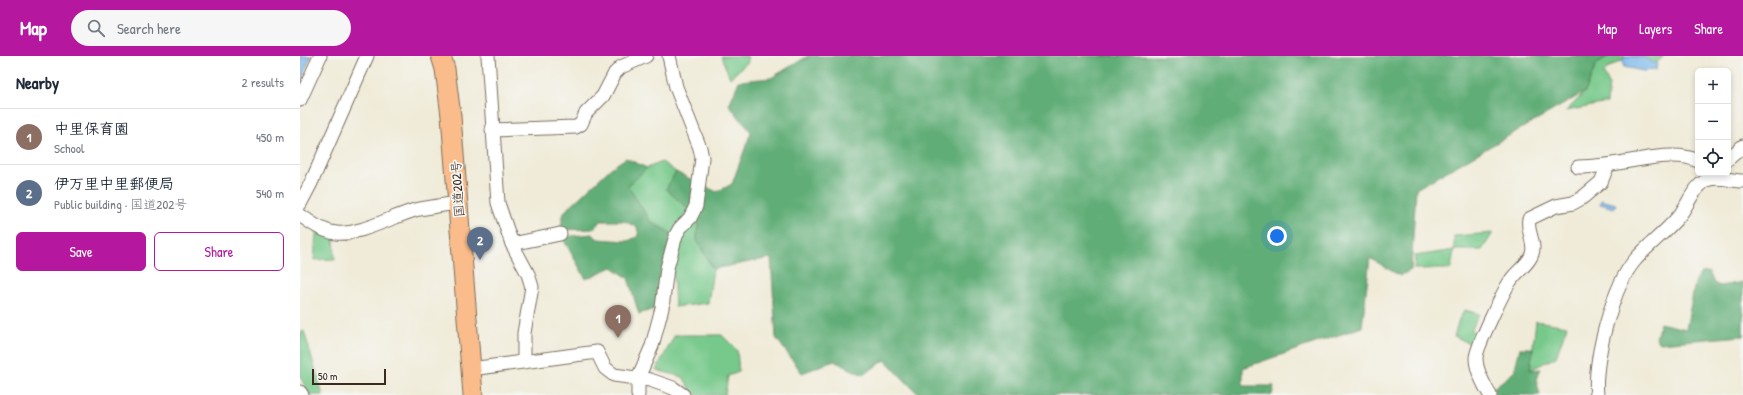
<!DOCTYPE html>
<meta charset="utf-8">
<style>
body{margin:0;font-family:"Patrick Hand","Klee One",sans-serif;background:#f6f6f7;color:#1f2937}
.controls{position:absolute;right:12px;top:12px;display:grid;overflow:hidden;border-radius:6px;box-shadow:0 2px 6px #0003}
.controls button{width:36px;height:36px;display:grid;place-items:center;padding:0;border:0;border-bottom:1px solid #e0e1e3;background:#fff;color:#1f2937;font:20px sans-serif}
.scale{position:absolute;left:12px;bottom:10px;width:74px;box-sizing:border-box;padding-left:4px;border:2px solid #3b2a1e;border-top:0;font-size:11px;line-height:14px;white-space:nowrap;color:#3b2a1e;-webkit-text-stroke:3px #f6f6f2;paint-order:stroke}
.you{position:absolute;left:977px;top:180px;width:14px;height:14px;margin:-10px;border:3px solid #fff;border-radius:50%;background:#1a73e8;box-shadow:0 0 0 6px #1a73e833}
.badge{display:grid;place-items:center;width:26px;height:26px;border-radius:50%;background:#b5179e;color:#fff;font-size:13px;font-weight:700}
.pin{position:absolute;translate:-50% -33px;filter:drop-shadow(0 1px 2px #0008)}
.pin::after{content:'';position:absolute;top:21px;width:14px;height:12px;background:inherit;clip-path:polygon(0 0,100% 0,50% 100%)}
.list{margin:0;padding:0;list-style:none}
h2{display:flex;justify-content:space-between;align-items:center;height:52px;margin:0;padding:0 16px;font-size:17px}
h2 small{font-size:13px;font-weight:400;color:#747a83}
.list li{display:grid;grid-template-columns:26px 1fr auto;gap:12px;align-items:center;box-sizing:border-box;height:56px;padding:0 16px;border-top:1px solid #e0e1e3}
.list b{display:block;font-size:15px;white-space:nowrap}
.list p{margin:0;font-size:13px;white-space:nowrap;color:#747a83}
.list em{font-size:13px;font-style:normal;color:#747a83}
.actions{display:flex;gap:8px;padding:12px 16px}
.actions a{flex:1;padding:9px 0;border:1px solid #b5179e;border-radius:6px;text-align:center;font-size:14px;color:#b5179e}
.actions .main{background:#b5179e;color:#fff}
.icon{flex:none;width:22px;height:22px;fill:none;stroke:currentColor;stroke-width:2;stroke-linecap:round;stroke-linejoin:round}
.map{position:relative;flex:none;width:1443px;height:339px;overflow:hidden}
header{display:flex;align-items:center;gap:24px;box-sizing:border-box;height:56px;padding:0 20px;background:#b5179e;color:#fff}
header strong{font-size:19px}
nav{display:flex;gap:22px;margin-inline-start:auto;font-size:14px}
.search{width:280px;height:36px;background:#f6f6f7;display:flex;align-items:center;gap:10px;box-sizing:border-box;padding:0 14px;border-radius:22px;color:#747a83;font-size:15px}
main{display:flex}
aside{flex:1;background:#fff}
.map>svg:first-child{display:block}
.green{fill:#77c98b;stroke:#597a54}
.forest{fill:#61ad77;stroke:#4e6c4a}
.water{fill:#78b6eb;stroke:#5a7084}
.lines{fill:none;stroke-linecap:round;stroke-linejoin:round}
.minor-casing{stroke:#7a6e5f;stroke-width:15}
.highway-casing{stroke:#7a6e5f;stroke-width:21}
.minor{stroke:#fff;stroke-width:13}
.highway{stroke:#f9bc8a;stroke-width:19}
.labels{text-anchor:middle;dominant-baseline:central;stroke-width:3.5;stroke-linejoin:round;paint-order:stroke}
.street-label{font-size:13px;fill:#3b2a1e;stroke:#f6f6f2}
</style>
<header>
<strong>Map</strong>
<div class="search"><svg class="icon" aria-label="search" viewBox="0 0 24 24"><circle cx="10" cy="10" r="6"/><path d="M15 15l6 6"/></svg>Search here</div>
<nav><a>Map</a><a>Layers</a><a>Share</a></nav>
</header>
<main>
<aside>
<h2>Nearby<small>2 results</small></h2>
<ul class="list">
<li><span class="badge" style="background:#8d6e63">1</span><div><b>中里保育園</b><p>School</p></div><em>450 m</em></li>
<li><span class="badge" style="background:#5c6f8a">2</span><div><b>伊万里中里郵便局</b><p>Public building · 国道202号</p></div><em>540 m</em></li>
</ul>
<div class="actions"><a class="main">Save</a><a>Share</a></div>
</aside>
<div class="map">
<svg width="1443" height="339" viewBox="0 0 1443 339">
<rect width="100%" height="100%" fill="#f6f6f2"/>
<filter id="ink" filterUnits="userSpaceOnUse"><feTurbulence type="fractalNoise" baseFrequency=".025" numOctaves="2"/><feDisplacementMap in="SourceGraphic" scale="8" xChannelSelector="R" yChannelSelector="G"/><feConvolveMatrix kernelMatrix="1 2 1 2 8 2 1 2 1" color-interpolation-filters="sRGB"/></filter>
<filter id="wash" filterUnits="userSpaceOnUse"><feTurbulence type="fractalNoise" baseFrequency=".012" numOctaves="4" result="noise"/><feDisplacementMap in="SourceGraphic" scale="16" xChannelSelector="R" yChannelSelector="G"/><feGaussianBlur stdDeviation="0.9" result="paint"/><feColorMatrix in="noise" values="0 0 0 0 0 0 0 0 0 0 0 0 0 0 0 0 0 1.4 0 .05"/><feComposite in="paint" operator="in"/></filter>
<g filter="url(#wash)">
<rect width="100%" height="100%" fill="#f0ebd8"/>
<g class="green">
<polygon points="421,0 447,0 448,6 430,22"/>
<path d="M1309,0H1364L1357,7C1329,0 1326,0 1303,16L1309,28L1307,47L1266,55L1285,36L1297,7Z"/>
<polygon points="362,106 376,116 367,133 398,162 397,184 413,213 408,247 375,251 371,177 351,166 327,130 347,112"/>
<polygon points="16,175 34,181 35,203 14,204"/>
<polygon points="1193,177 1182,194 1154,194 1151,213 1114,213 1115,200 1154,194 1154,180"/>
<polygon points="1165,254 1179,258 1171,275 1180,277 1175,290 1154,280 1159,263"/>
<polygon points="1236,265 1267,270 1256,301 1230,314"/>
<polygon points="4,275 23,339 9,339 0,320 0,277"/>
<polygon points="375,279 422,279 437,294 439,316 428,320 425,339 394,339 383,321 356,314"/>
</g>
<g class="forest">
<polygon points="508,0 1309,0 1297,7 1285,36 1116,133 1111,214 1100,220 1070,202 1062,271 943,312 943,330 974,330 972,339 619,339 585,304 563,319 534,305 502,317 476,282 471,202 413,213 397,184 398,162 366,133 376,116 417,136 432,128 451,76 429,49 439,25 471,22"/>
<polygon points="326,102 347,112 328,130 351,166 371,177 354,253 339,258 328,222 312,211 286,223 262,181 292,178 298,183 328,185 339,180 337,171 324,165 301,165 293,173 260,174 264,156 311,112"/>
<polygon points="1409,216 1414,227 1420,230 1443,226 1443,280 1360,287 1356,282 1360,267 1386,273 1396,222 1401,217"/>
<polygon points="1220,292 1233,292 1230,314 1241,313 1236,323 1240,339 1196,339 1192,333 1214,316"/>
</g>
<g class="water">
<polygon points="0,0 11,0 0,27"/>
<polygon points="1325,0 1341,1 1357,7 1356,14 1343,15 1324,11 1322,6"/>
<polygon points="1301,144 1316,148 1314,152 1300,148"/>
</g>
</g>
<g filter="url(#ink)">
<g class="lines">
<defs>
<g id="minor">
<polyline points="188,0 198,147 212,188 228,218 232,231 224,277 224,306"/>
<polyline points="0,44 20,0"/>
<polyline points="192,74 276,71 281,68 286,57 303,40 315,17 321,11 346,0"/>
<polyline points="1428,103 1443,90"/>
<path d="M1278,111C1287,111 1297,110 1306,109C1331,106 1375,93 1398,105"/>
<polyline points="0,148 11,127 67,0"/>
<path d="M0,159C11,167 22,175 36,177C57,180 94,160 115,154C129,151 144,149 158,147"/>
<polyline points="212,188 260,178"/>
<polyline points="171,313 297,296 305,312 314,319 350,324 373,332 383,339"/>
<polyline points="0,336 2,339"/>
<polyline points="338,339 338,322 352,290 362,252 367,212 376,179 380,172 390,162 396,150 402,102 400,92 376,31 369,0"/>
<path d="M1190,339C1184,329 1176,314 1176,302C1176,292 1204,234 1211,224C1217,215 1229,208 1232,198C1236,186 1226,175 1229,163L1256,150L1273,147L1282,142L1301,126L1308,109"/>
<path d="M1297,339C1293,306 1313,228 1336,203C1349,188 1366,176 1379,160C1388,149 1394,130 1407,124C1417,119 1432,125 1443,125"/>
</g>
<polyline id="highway" points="141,0 145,13 151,60 173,339"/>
</defs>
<use href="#minor" class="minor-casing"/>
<use href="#highway" class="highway-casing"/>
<use href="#minor" class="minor"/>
<use href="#highway" class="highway"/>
</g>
</g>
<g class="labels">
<g class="street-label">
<text transform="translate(157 133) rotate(-94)">国道202号</text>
</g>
</g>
</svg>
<div class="controls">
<button>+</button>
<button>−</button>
<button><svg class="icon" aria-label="locate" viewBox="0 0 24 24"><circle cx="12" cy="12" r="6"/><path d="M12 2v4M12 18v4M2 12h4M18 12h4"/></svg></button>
</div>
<div class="scale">50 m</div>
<div class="you"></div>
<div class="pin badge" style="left:318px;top:282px;background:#8d6e63">1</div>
<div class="pin badge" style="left:180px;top:204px;background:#5c6f8a">2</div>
</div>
</main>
